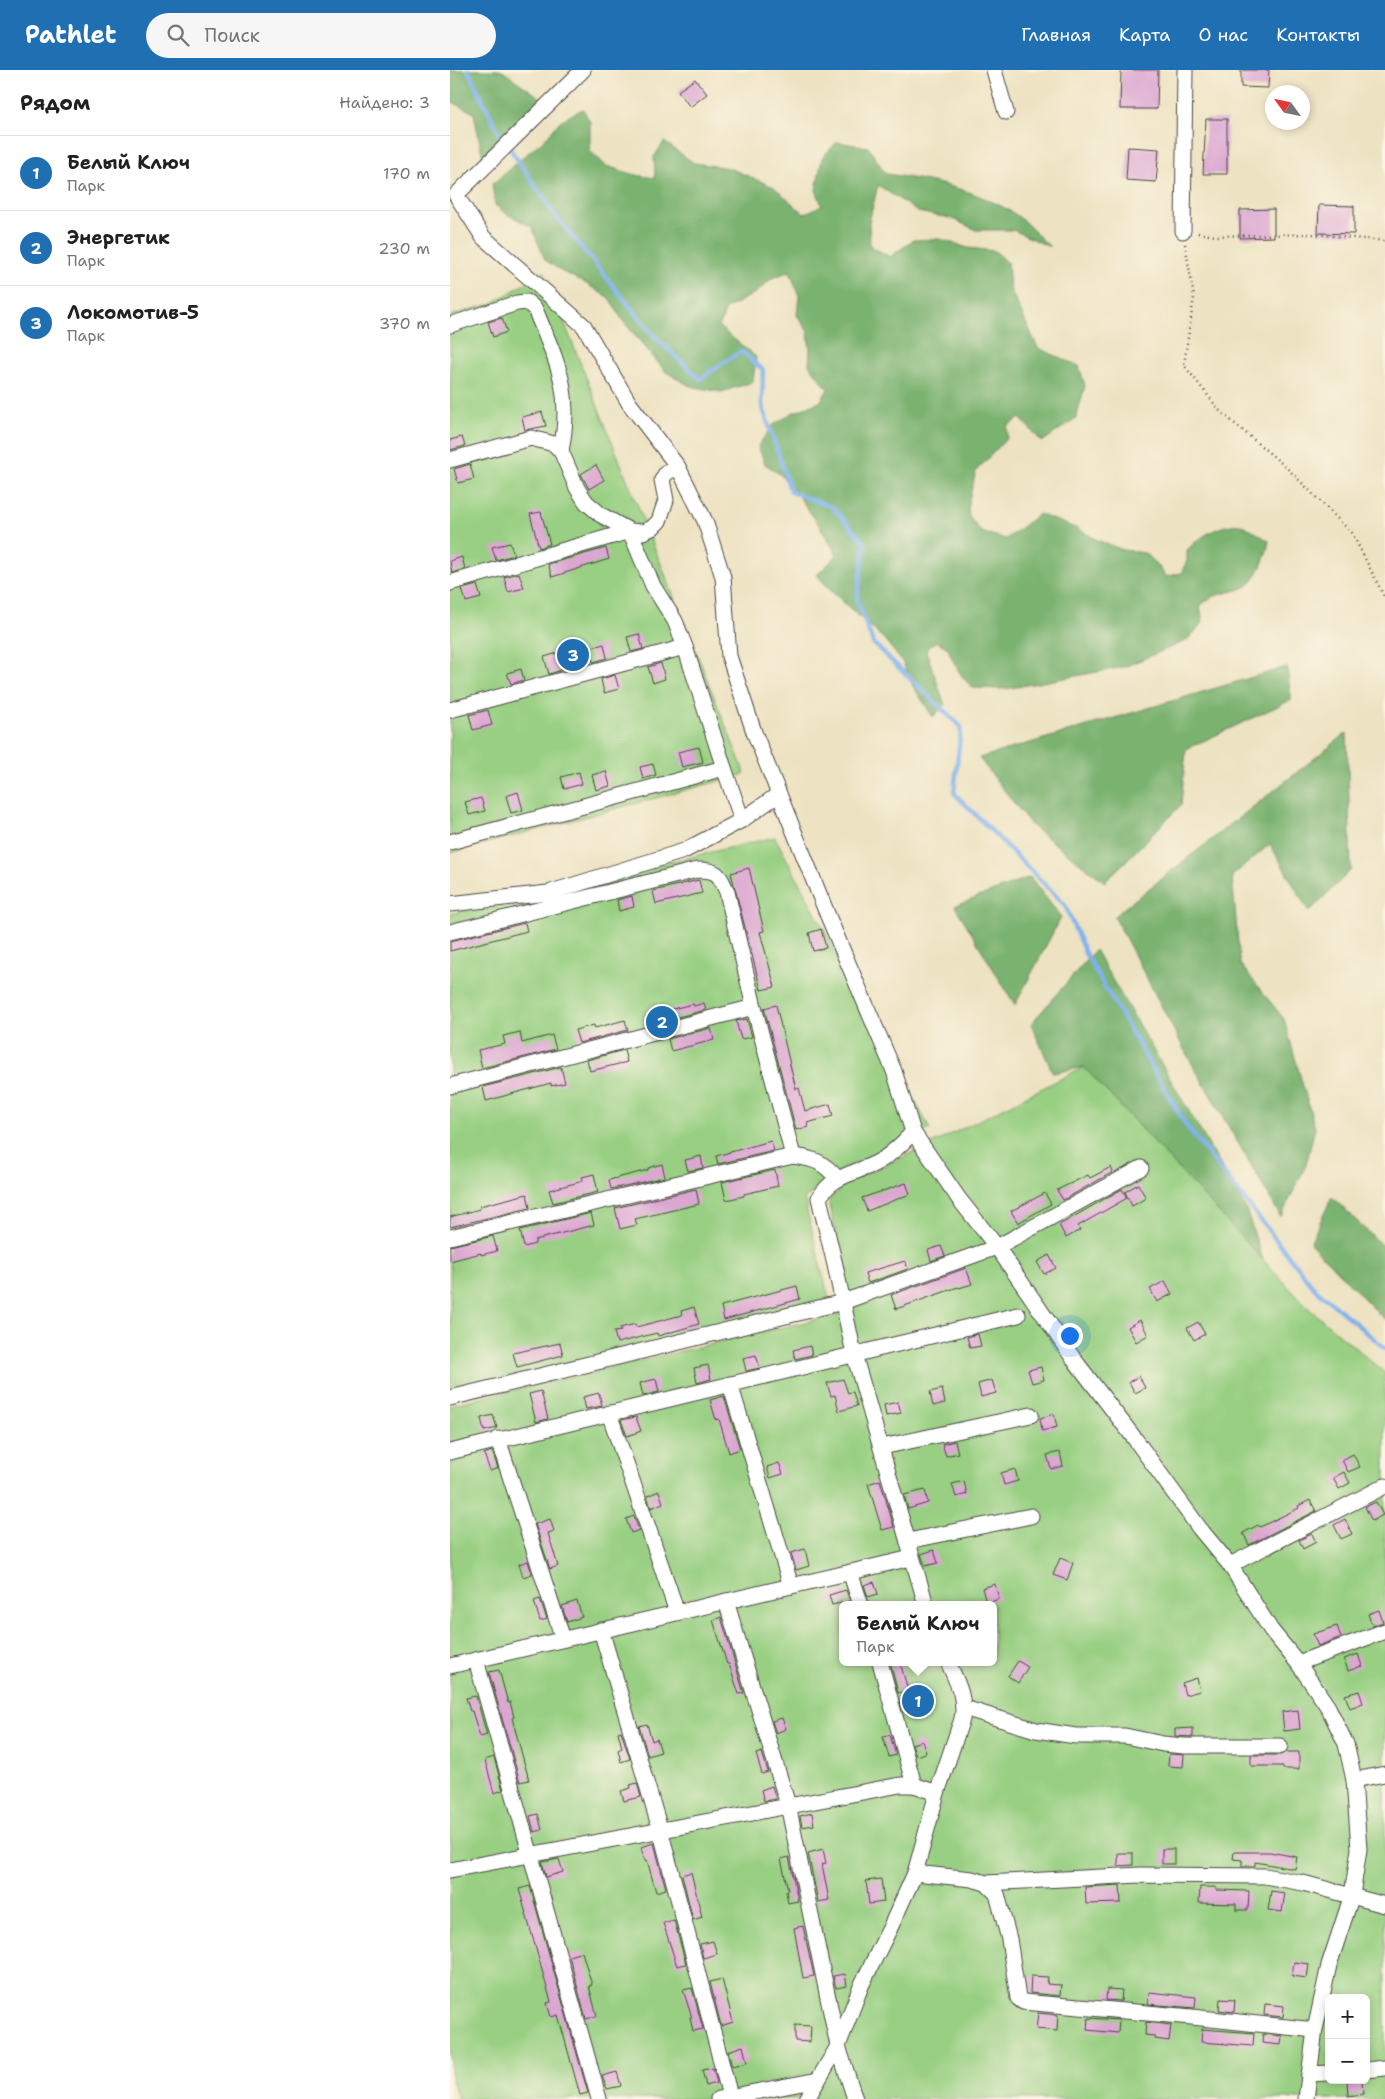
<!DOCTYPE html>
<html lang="ru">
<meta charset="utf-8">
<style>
body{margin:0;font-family:"Shantell Sans",sans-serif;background:#f6f6f6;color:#202124}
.controls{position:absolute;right:15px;bottom:15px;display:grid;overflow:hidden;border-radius:8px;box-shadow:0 2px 8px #0003}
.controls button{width:45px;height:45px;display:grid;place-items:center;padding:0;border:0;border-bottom:1px solid #e0e0e0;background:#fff;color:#202124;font:25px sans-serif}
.compass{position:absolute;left:815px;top:15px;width:45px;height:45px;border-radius:50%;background:#fff;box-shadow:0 2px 8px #0003;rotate:303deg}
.you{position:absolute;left:619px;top:1265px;width:18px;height:18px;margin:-12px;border:4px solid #fff;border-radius:50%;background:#1a73e8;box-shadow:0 0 0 8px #1a73e833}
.badge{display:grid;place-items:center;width:32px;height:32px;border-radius:50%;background:#1f6fb2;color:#fff;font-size:16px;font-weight:700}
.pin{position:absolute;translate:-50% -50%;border:2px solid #fff;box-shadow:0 1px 5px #0006}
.popup{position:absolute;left:389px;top:1531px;width:158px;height:65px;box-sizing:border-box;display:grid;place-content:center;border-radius:8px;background:#fff;filter:drop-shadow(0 1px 4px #0005);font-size:16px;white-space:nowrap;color:#757577}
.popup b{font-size:19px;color:#202124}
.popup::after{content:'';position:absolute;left:50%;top:100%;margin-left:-10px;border:10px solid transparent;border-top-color:#fff}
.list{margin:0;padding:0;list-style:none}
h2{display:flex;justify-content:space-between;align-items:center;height:65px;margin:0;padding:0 20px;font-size:21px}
h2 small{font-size:16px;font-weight:400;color:#757577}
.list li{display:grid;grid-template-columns:32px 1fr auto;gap:15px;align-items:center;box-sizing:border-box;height:75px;padding:0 20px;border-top:1px solid #e0e0e0}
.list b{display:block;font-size:19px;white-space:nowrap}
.list p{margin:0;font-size:16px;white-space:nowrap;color:#757577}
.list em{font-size:16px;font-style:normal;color:#757577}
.icon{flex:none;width:28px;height:28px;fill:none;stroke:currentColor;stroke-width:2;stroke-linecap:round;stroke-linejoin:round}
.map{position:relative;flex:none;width:935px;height:2029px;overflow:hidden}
header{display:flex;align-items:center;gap:30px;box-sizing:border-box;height:70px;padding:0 25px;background:#1f6fb2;color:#fff}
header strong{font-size:24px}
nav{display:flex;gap:28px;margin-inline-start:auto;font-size:18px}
.search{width:350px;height:45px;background:#f6f6f6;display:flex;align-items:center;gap:12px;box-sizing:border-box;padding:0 18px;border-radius:28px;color:#757577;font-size:19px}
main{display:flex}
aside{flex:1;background:#fff}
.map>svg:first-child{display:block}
.green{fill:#98cf82;stroke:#627d56;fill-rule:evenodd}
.forest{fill:#7ab270;stroke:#526e4e}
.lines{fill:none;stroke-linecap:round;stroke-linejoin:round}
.stream{stroke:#80b2ec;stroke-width:4.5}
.building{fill:#dca6d2}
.minor-casing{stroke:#484642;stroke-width:17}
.path{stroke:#484642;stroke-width:2.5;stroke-dasharray:1 4;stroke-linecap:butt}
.minor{stroke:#fff;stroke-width:15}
</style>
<header>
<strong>Pathlet</strong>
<div class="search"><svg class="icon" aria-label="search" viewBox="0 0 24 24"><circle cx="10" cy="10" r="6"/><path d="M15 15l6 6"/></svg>Поиск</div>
<nav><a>Главная</a><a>Карта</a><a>О нас</a><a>Контакты</a></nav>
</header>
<main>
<aside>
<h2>Рядом<small>Найдено: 3</small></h2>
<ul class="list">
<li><span class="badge">1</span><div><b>Белый Ключ</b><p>Парк</p></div><em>170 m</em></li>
<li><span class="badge">2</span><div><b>Энергетик</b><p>Парк</p></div><em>230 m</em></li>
<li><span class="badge">3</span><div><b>Локомотив-5</b><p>Парк</p></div><em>370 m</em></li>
</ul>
</aside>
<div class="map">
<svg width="935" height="2029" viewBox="0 0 935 2029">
<rect width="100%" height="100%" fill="#fcf5e5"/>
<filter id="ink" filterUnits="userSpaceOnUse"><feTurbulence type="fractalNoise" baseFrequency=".02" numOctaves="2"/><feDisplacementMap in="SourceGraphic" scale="10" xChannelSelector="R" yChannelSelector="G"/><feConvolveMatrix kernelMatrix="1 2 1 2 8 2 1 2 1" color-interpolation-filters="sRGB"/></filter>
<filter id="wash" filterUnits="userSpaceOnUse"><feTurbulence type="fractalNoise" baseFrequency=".0096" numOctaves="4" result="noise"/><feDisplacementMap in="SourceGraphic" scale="20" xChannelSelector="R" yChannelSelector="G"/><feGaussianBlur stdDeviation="1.12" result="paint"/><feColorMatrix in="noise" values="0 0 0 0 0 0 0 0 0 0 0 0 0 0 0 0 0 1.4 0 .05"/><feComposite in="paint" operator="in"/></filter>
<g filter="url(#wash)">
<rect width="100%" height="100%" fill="#ede2c1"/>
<g class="green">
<polygon points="94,202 295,704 0,783 0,246 41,234"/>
<polygon points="325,767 480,1059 393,1099 354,1129 379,1229 0,1322 0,844"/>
<path d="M634,997L856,1236L935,1303V2029H8L0,2003V1335L403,1241L389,1183L379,1130L398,1112L492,1069ZM393,1535H543V1592H393ZM879,1928H916V2010H879Z"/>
</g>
<g class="forest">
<polygon points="0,0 51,0 95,31 33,89 24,43 0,31"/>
<path d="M133,39L140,52V81L156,96L186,105L205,108L204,87L214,72L244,93L279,98L324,117L354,144L372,135L366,120L372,88L387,72L418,77L436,104C479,110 525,119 563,143C576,151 588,166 600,177L563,160H526L503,149L468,142L428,115L419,152L420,176L440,187L463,170L490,169L518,178L545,181L558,193L560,219L588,278L629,296L635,316L626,348L592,372L570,348L557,356V368L526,401L518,434L519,447L531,462L556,469L589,444L628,459L647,470L673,480L695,483L707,494L716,507L731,503L737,491V480C749,467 775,450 794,456C803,460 811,466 819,471C817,483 807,514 793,518C772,526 769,520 750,536L753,553L736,571L674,597L555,619L523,618C510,606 504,594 498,578L486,571L476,581L495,635L483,647L463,616L453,593L434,569L381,521L367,505L387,485L367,452L345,421L331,405L315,394L308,376L322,356L342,343L370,332L378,319L359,295L360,281L358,262L347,245L349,226L340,201L322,208L307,222L276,239L269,257L306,287L303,312L271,322L240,316L216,302L173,251L159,228L135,213L113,202L95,190L82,157L57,144L45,135L42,114L98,66L110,51Z"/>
<polygon points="837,597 841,630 736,679 731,735 655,812 582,756 529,688"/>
<polygon points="897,663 901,800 859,842 820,774 782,806 790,894 834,949 865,1058 856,1095 831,1147 736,983 664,846"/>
<polygon points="580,807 611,847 565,935 505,836"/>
<polygon points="645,880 796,1139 813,1190 634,997 603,1003 581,954"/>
<polygon points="882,1127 935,1178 935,1250 860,1173"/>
</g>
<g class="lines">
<g class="stream">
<polyline points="18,0 53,71"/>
<polyline points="61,80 104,144 207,269 250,309 291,281 313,300 312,335 341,422 382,437 415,473 407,530 423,573 511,657 504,723 615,835 635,883 737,1057 865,1219 935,1278"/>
</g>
</g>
<g id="blocks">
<g class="building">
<polygon points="671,0 708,0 707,39 670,39"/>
<polygon points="791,0 819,0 818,18 791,17"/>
<polygon points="245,9 257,24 240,37 228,21"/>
<polygon points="756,49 777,49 777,104 753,104"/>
<polygon points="678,77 709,79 706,112 676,110"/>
<polygon points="869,135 904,136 904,164 868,163"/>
<polygon points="824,139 824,167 790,168 790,140"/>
<polygon points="52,248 57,262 43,267 38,252"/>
<polygon points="92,342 96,356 75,360 72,347"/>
<polygon points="12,367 15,376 0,380 0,370"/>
<polygon points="20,394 24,409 8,413 4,399"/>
<polygon points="146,395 154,410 139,419 131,404"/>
<polygon points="91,442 100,474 89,478 80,444"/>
<polygon points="60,473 64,485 46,490 42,477"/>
<polygon points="156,478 159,489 102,507 98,494"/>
<polygon points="12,487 15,499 2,503 0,491"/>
<polygon points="69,503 74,518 58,522 54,507"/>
<polygon points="27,515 31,528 16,532 12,519"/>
<polygon points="189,564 193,579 181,582 177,567"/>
<polygon points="154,574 157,588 143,592 139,578"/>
<polygon points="108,583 112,600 99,604 94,587"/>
<polygon points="211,593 215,609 203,613 198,597"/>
<polygon points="71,599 74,610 61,614 57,603"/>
<polygon points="165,605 169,619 154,623 151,609"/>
<polygon points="38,640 42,655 23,660 19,645"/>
<polygon points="249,677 253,692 232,697 228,682"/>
<polygon points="203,694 206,705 193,709 190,697"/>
<polygon points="156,701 160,716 146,720 142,705"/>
<polygon points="129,702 132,714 114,719 111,707"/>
<polygon points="68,722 73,740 61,743 56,726"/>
<polygon points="31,728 35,741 19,745 15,732"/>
<polygon points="299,798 314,861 310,862 325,917 311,920 281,803"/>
<polygon points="249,810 252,823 206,834 203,821"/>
<polygon points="182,826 184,837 169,841 167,830"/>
<polygon points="75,853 77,861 0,881 0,871"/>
<polygon points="371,859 376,878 363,881 359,863"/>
<polygon points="254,933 256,940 200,954 197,945 243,934 244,936"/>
<polygon points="326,935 341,999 346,1019 349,1018 355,1041 380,1034 383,1046 357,1053 358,1057 346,1060 314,938"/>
<polygon points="297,949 302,967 291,969 286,951"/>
<polygon points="175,950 178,960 129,973 125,960 144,955 145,958"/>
<polygon points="261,958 264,970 221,981 218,969"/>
<polygon points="70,962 72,973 102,965 106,979 32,998 28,980 55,974 53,966"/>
<polygon points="174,980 177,992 140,1001 137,990"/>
<polygon points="111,997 115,1013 101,1016 101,1013 36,1031 33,1017"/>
<polygon points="321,1071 324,1081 268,1094 266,1086"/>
<polygon points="251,1086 253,1098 238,1101 235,1090"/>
<polygon points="212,1094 215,1107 161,1119 159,1110 198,1100 198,1098"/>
<polygon points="661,1097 663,1102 613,1130 607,1120 638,1105 640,1108"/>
<polygon points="325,1100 328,1116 294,1124 294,1126 276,1130 272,1112"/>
<polygon points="144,1104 148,1122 103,1133 99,1120 133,1111 132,1107"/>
<polygon points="456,1113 460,1124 417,1141 412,1128"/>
<polygon points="688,1114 696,1128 682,1136 675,1122"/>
<polygon points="246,1119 249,1134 185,1149 187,1155 170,1159 165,1138"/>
<polygon points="672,1119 677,1128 628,1156 630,1160 616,1168 609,1155"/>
<polygon points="595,1123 601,1134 568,1153 561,1141"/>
<polygon points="77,1124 80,1138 0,1157 0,1147 30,1139 30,1136"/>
<polygon points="141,1143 144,1155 85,1170 85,1174 74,1177 70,1160"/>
<polygon points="43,1166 47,1181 31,1185 31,1183 0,1191 0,1176"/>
<polygon points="491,1176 495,1186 481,1191 478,1180"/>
<polygon points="599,1185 606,1198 594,1204 587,1192"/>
<polygon points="455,1191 458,1199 418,1213 415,1203"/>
<polygon points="516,1198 522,1214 509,1218 508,1217 446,1239 441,1225"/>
<polygon points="715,1211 722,1224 707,1232 700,1219"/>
<polygon points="347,1216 350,1229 274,1250 271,1236"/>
<polygon points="244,1237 249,1254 208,1266 207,1263 167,1273 164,1262 171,1261 170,1258 185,1254 186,1257 232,1245 231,1241"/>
<polygon points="690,1250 698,1265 686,1272 678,1257"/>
<polygon points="748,1252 755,1264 744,1270 737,1258"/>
<polygon points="528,1264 531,1276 520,1278 517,1267"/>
<polygon points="110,1273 113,1285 67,1297 63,1283"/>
<polygon points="360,1276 362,1285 345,1289 343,1280"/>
<polygon points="306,1285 310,1298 296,1301 293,1288"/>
<polygon points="258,1295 261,1309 247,1313 244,1298"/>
<polygon points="591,1297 594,1310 582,1313 578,1300"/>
<polygon points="689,1306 695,1318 685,1323 679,1312"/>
<polygon points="206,1309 209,1322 193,1326 190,1313"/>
<polygon points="393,1309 398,1323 403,1322 407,1336 389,1341 385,1325 381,1326 377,1313"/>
<polygon points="542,1310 546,1323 531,1327 528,1314"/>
<polygon points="492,1319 495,1333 483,1336 480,1322"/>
<polygon points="91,1321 98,1349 86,1352 79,1324"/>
<polygon points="149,1323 152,1336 136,1339 133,1327"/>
<polygon points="274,1326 290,1379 279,1383 269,1349 266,1350 260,1330"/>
<polygon points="448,1332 451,1343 436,1346 434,1335"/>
<polygon points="604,1344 607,1357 592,1361 590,1348"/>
<polygon points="43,1345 47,1358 34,1361 31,1348"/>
<polygon points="186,1347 191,1361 177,1366 171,1350"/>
<polygon points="505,1371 508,1383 496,1386 492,1374"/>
<polygon points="42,1381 48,1398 40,1401 34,1384"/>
<polygon points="610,1382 613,1396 601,1399 597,1385"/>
<polygon points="903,1384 910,1397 898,1402 892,1390"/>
<polygon points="329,1393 333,1404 320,1408 317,1397"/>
<polygon points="565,1399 568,1411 554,1415 551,1403"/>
<polygon points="894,1402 900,1413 889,1419 883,1408"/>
<polygon points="430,1410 444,1457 432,1460 418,1414"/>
<polygon points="514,1411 517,1424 506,1427 502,1414"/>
<polygon points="475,1420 478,1433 458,1439 454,1425"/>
<polygon points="209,1421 213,1433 201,1438 197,1426"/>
<polygon points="860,1430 866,1441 799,1475 793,1463 808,1455 810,1457 849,1438 848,1436"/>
<polygon points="926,1432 933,1445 922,1451 915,1437"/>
<polygon points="184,1446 189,1460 181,1463 176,1449"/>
<polygon points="100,1449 104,1461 98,1463 108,1496 100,1499 85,1454"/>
<polygon points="895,1449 902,1464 891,1469 884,1455"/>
<polygon points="862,1464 866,1472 853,1479 849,1470"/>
<polygon points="355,1479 359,1496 346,1500 341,1483"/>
<polygon points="484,1480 488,1493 475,1496 471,1484"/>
<polygon points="610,1488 623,1493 617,1510 603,1505"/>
<polygon points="78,1491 82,1504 73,1507 69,1494"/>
<polygon points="424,1512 428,1524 418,1527 414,1515"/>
<polygon points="545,1514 549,1529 536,1533 532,1518"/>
<polygon points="396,1520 400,1531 382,1535 379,1525"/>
<polygon points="90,1529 97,1549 90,1551 84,1531"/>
<polygon points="127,1531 132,1547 117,1552 112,1536"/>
<polygon points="929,1540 933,1552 922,1556 918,1544"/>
<polygon points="271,1547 294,1623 289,1624 279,1594 277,1594 263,1550"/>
<polygon points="887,1556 891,1567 868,1576 863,1564"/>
<polygon points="908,1584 912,1596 898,1601 894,1589"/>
<polygon points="568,1591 578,1597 568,1613 558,1606"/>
<polygon points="440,1592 450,1592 458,1620 448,1623"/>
<polygon points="49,1600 58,1633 60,1632 64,1647 62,1648 79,1710 70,1712 39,1602"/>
<polygon points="747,1608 750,1621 735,1625 732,1613"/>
<polygon points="909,1621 913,1633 900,1638 895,1625"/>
<polygon points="26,1626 37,1665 30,1667 22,1641 20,1641 16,1628"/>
<polygon points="848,1640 850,1659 834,1661 832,1642"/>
<polygon points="332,1648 336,1659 326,1663 322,1651"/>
<polygon points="197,1654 202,1671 207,1669 211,1682 198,1686 189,1656"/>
<polygon points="743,1658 743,1667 725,1666 725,1659"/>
<polygon points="171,1661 180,1689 171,1692 168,1680 172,1678 168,1662"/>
<polygon points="440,1665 446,1685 439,1687 433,1667"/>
<polygon points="472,1671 476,1683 466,1686 462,1674"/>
<polygon points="312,1682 318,1702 312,1704 306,1684"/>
<polygon points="837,1682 849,1682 849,1699 833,1699 833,1696 801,1696 801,1685 830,1685"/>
<polygon points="719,1684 734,1685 733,1697 718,1696"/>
<polygon points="44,1687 53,1720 44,1723 35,1690"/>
<polygon points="187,1713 191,1727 174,1731 171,1721 181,1718 180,1715"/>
<polygon points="322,1716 326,1729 314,1731 311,1720"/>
<polygon points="362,1743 364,1755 352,1757 350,1746"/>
<polygon points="88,1744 92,1760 84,1762 80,1746"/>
<polygon points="204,1773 216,1819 206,1822 197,1790 195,1791 191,1777"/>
<polygon points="373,1779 376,1793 372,1794 379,1830 368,1832 358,1783"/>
<rect x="712" y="1779" width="12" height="15"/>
<polygon points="784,1782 820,1782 847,1787 845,1799 805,1792 805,1796 792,1796 792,1790 783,1789"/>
<polygon points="668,1783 683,1783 683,1795 668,1796"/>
<polygon points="339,1787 348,1831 338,1833 336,1821 338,1820 331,1789"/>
<polygon points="109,1789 113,1802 96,1807 92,1792"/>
<polygon points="241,1802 252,1847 243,1850 232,1805"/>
<polygon points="431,1809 434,1832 419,1834 416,1811"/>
<polygon points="670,1815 671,1833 636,1834 635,1817"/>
<polygon points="80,1816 138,2023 130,2025 108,1945 101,1947 97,1933 101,1932 69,1819"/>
<polygon points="750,1817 766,1817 766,1820 799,1821 798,1840 786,1840 786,1834 749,1833"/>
<polygon points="821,1821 835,1823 832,1842 818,1840"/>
<polygon points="224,1850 236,1894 227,1896 213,1853"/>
<polygon points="353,1856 364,1906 353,1908 344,1858"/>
<polygon points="263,1871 267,1884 253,1888 250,1874"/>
<polygon points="132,1882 142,1915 139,1916 147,1946 136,1949 119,1886"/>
<polygon points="844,1892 859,1894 857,1908 842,1906"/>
<polygon points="395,1904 397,1916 386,1918 383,1906"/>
<polygon points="581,1906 598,1907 597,1914 611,1915 610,1926 580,1923"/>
<polygon points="272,1909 283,1952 271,1956 260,1912"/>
<polygon points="242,1918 253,1959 243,1961 240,1948 242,1948 233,1920"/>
<polygon points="657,1919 672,1920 671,1931 656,1930"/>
<polygon points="699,1922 746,1927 745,1938 698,1934"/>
<polygon points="770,1929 785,1930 784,1942 769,1940"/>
<polygon points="815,1934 834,1936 833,1947 814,1945"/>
<polygon points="588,1943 608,1945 607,1961 586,1959"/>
<polygon points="638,1948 669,1950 668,1963 637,1960"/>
<polygon points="696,1952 721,1955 719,1971 705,1969 705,1966 695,1965"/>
<polygon points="345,1955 361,1956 360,1972 345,1971"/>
<polygon points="752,1959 804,1963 803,1976 751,1972"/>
<polygon points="813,1964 832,1966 831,1975 812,1973"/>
<polygon points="293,1976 297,1993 282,1997 278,1981"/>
<polygon points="263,1998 267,2013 256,2016 252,2000"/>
<polygon points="167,2002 171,2016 157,2019 152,2006"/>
<polygon points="912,2010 913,2024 898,2026 897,2011"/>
</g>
</g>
</g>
<g filter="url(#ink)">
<use href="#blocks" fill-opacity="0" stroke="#484642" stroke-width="1"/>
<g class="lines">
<defs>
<g id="minor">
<polyline points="133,0 6,125 33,167 134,256 179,333 228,397 255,451 273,507 279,586 304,662 378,846 444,1001 463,1062 509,1129 547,1177 623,1288 685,1369 750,1459 780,1495 821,1560 848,1593 878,1637 896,1674 904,1710 909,1779 902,1825 879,1895 865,1960 856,2029"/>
<polyline points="544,0 556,42"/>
<polyline points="733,161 735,0"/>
<path d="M0,255L67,233L77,232L85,239C107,293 123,320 111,381"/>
<polyline points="0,390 81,368 104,374 111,381 127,418 136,432 151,445 180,461 0,513"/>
<polyline points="235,577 274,698"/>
<polyline points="0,640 235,577 225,551 203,516 180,461 193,462 202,458 209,451 216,430 212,410 216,403 228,397"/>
<polyline points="0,772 274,698 292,750"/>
<polyline points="0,834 98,823 234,781 292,750 329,724"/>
<path d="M0,862L247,800C268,800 269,804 277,822L304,937L0,1016"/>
<polyline points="304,937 343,1086"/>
<path d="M463,1062C452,1074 439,1087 424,1094C401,1105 383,1105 369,1128L385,1195L404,1284L476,1535"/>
<path d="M0,1167L343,1086C366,1089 373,1092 388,1109"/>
<polyline points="280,1314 341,1516"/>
<polyline points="0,1328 393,1232 547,1177 691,1098"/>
<polyline points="159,1343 227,1542"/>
<polyline points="48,1369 113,1569"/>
<polyline points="432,1377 581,1345"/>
<polyline points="0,1382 568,1245"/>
<polyline points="458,1471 581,1446"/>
<polyline points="780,1495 935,1416"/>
<polyline points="400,1502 411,1535"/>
<polyline points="276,1531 338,1735 388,1976 405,2029"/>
<polyline points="151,1560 210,1759 280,2026"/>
<polyline points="26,1590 149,2029"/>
<polyline points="430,1592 464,1715"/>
<polyline points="848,1593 935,1561"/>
<polyline points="0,1596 461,1488"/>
<polyline points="514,1638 586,1660 626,1666 675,1666 713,1674 734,1676 830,1676"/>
<polyline points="904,1710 935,1704"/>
<polyline points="0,1800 450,1715 464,1715 487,1723"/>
<polyline points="465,1803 522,1809 536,1813 690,1805 815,1806 853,1813 935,1835"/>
<polyline points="536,1813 547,1824 559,1869 568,1928 573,1932 742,1947 865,1960"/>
<polyline points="916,2000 935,1998"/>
<polyline points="859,2004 879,2003"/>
<polyline points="268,2029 368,2010"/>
<path d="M357,2029L388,1976L411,1916L441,1856L465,1803L487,1723L512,1649C516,1628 507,1612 498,1592"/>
</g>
</defs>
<use href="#minor" class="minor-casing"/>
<g class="path">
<polyline points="748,163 765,166 862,164 935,171"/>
<polyline points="735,174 744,227 734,295 770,341 837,398 902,463 935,528"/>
</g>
<use href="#minor" class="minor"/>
</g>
</g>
</svg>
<div class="controls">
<button>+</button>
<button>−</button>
</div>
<svg class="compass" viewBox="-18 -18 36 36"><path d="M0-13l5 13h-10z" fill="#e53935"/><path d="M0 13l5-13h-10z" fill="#757577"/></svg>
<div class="you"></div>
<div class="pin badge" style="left:468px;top:1631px">1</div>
<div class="popup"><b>Белый Ключ</b>Парк</div>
<div class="pin badge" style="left:212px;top:952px">2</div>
<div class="pin badge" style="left:123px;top:585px">3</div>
</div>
</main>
